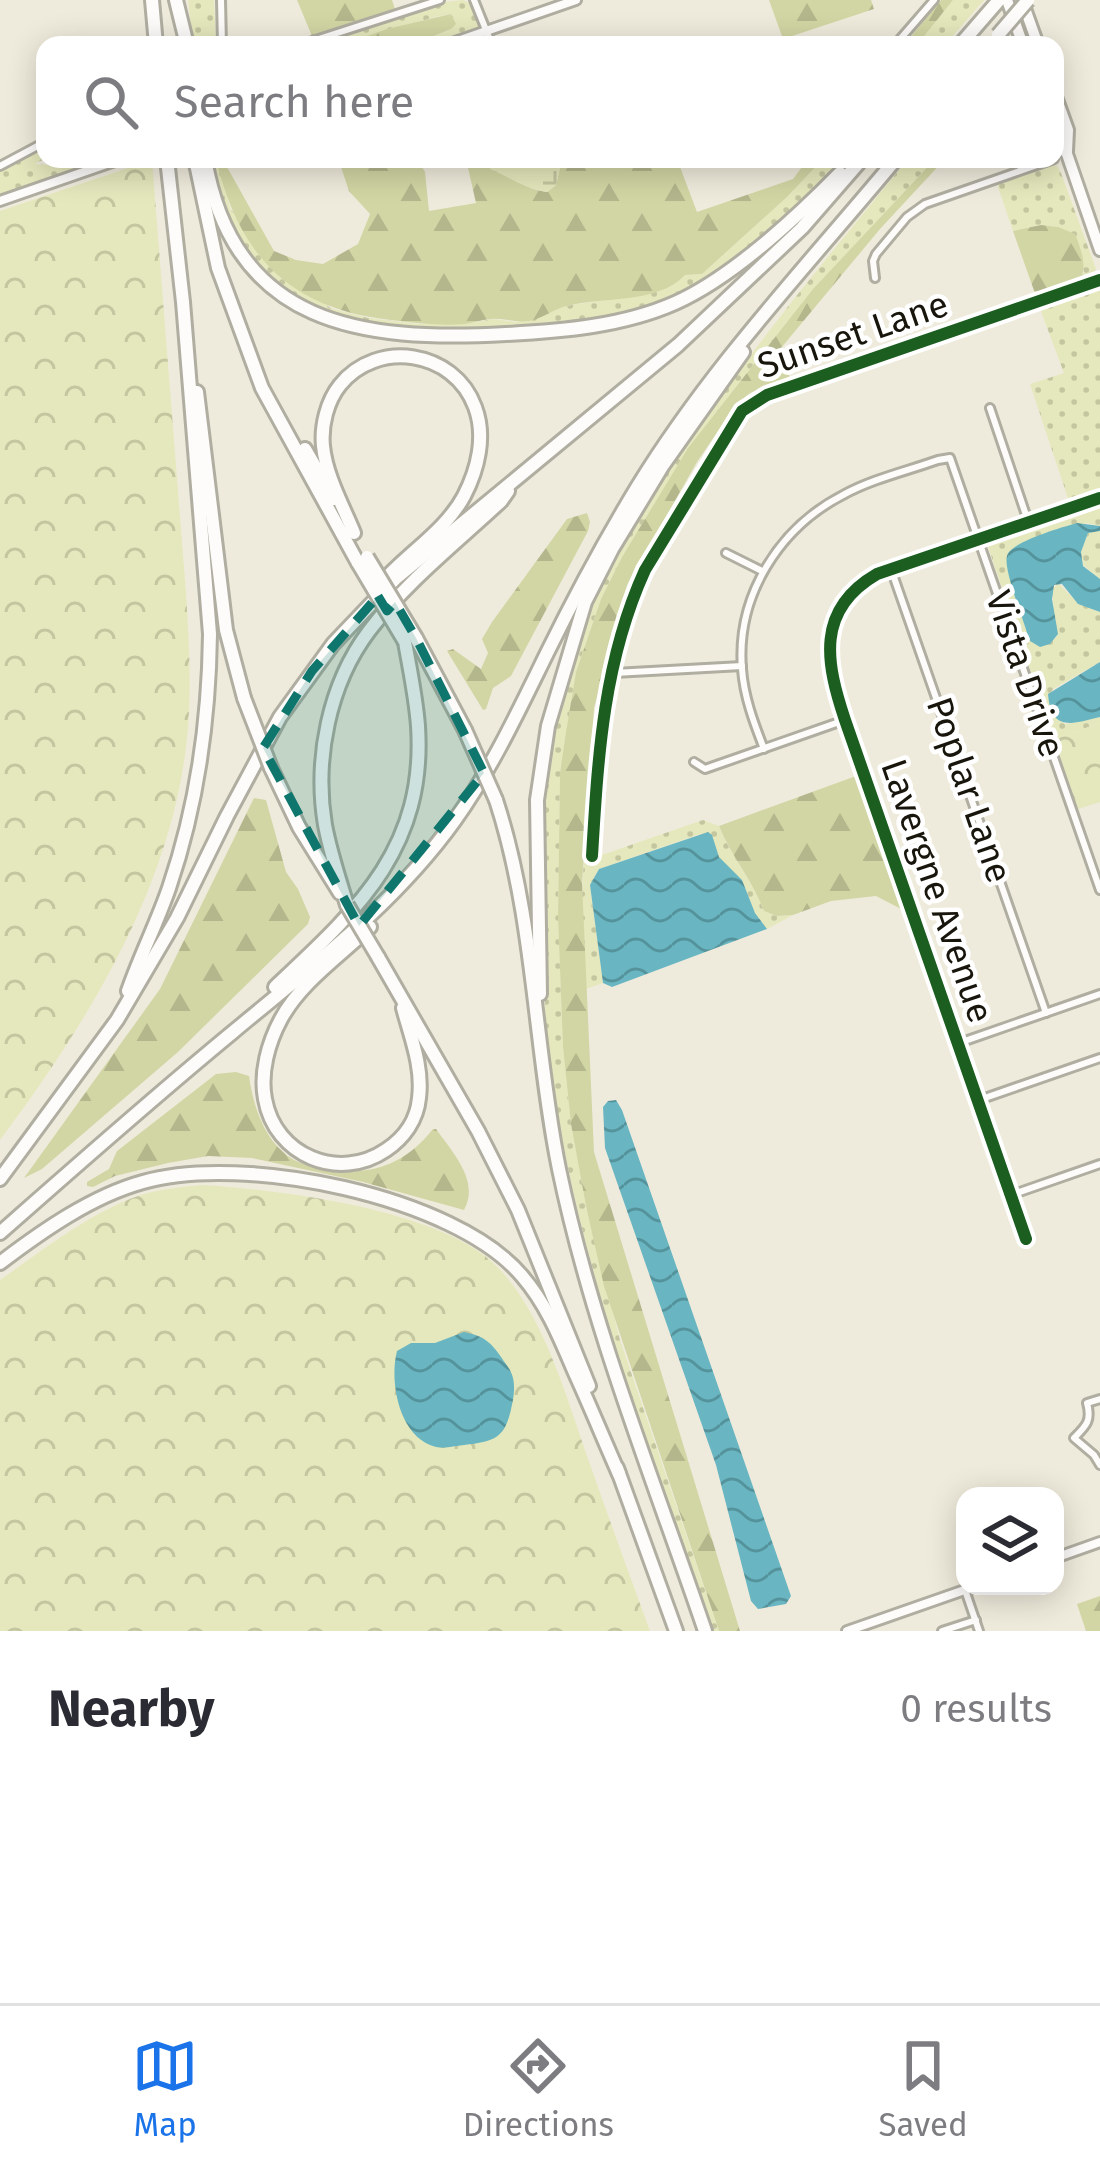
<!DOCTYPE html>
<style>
body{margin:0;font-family:"Fira Sans",sans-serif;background:#f2f2f3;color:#2b2b33}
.controls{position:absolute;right:36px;bottom:36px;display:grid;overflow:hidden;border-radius:24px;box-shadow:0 6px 30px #0003}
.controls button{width:108px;height:108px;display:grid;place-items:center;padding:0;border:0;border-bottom:3px solid #e1e1e2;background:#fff;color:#2b2b33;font:60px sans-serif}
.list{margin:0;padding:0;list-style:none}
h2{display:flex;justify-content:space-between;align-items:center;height:156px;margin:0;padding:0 48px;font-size:51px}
h2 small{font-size:39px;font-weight:400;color:#7c7c81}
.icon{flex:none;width:66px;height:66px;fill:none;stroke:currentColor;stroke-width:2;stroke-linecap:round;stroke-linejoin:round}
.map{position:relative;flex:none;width:1100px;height:1631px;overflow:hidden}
.search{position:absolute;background:#fff;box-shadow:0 6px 30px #0003;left:36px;right:36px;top:36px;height:132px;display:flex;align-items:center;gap:30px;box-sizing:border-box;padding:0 42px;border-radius:24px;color:#7c7c81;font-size:45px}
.sheet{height:372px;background:#fff}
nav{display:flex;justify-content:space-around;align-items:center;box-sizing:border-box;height:168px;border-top:3px solid #e1e1e2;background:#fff;font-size:33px;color:#7c7c81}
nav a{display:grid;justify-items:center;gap:6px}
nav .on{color:#1a73e8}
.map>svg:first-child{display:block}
.grass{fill:url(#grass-dots)}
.forest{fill:url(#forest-firs)}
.wetland{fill:url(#wetland-marsh)}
.park{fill:url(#park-crowns)}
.water{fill:url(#water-waves)}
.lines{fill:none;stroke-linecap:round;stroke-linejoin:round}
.minor-casing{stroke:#b0ada1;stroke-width:12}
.tertiary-casing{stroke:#b0ada1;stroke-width:14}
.primary-casing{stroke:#b0ada1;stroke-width:16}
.motorway-casing{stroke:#b0ada1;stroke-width:18}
.minor{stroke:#fdfcfa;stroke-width:6}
.tertiary{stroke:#fdfcfa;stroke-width:8}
.primary{stroke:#fdfcfa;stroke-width:10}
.motorway{stroke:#fdfcfa;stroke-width:12}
.motorway-bridge-casing{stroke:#b0ada1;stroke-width:18;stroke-linecap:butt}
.motorway-bridge{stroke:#fdfcfa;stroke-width:12}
.cycleway-casing{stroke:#fff;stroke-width:20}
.cycleway{stroke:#1b5e20;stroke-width:12}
.marked{fill:#0f766e;fill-opacity:0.2;stroke:#0f766e;stroke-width:9;stroke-dasharray:24 15;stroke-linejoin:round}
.labels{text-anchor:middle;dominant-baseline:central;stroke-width:9;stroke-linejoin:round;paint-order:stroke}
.street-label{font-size:36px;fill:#18150c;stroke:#fff}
</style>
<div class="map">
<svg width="1100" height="1631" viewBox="0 0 1100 1631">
<defs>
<pattern id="grass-dots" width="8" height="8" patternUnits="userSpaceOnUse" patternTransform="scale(3)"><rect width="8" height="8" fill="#e5e8bc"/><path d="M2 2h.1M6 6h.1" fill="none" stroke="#c4c6a0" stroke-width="1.8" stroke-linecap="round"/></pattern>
<pattern id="forest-firs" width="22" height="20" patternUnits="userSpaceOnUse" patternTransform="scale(3)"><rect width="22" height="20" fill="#d2d6a4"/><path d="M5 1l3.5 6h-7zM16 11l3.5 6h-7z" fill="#b4b78c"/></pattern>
<pattern id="wetland-marsh" width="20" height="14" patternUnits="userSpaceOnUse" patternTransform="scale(3)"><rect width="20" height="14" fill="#e5e8bc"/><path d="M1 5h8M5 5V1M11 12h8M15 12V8" fill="none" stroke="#c4c6a0"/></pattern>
<pattern id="park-crowns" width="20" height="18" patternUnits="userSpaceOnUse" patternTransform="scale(3)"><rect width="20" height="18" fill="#e5e8bc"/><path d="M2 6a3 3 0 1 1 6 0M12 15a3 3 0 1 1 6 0" fill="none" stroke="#c4c6a0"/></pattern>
<pattern id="water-waves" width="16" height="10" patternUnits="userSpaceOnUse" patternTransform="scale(3)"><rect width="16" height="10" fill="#69b6c2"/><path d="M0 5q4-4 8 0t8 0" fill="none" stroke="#55939c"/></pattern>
</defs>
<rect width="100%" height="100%" fill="#efebdc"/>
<g class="grass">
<polygon points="188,0 214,0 216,45 193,45"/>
<path d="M463,0C474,4 480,14 480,26L427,45H411L451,29V14C407,21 364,45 320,45L445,2Z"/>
<polygon points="953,0 984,0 945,45 917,45"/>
<polygon points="45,146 45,159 34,164 61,166 72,160 107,159 0,196 0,169"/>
<path d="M211,159H216L231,210L330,308L368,318L418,324H466L493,319L516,322L565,306L653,293L685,275L702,274L787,197L823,159H845C799,206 728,274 667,300C601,329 504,328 433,327C406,326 377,327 351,321C331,316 309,307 292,296C239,262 226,216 211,159Z"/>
<path d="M908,159H935L813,289L688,448L622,557L601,599L576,672L560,773L558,918L563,1046L571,1124L586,1206L620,1340L719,1631H712C648,1443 574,1255 549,1056C543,1005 543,953 542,902C542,869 540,836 541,802C543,744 563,672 586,618C616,546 661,479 706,416C769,327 839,243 908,159Z"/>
<polygon points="1049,164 1057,166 1061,173 1096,269 1091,280 1080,284 1084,271 1058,227 1041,225 1013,231 996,181"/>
<polygon points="1089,289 1100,290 1100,491 1069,501 1030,384 1064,373 1039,306"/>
<polygon points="1100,502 1100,526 1087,523 1007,563 1027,633 1056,638 1052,590 1058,583 1079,604 1100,612 1100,662 1053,689 1048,698 1054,716 1065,724 1100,717 1100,723 1054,739 986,541"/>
<polygon points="1100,531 1100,579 1083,565 1081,552 1088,533"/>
<path d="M703,820L719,826C731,857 753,881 764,911L777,916L793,915L767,929L755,913L742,880L724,865L700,834L599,869L590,885L603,983L586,989L581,913L584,857H596Z"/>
</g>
<g class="forest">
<polygon points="297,0 392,0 395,9 312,36"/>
<polygon points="769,0 871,0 874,9 783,39"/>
<polygon points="941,0 953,0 917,45 904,45"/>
<polygon points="451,14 456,24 451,29 411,45 342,45 387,29"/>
<path d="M216,159H244L227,167L274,251L296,260L323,264L358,244L370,214L349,191L339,161L343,159H417L425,172L429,211L476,203L466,159H489L491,169C511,177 525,189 547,192L556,185L562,159H677L697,212L793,179L808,159H823L787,197L702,274L685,275C657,305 599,296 563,307C551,311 541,319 529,321C516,323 504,318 492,319C483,319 474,323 465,324C440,326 415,323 391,320C290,309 239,256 216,159Z"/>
<polygon points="935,159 945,159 880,229 781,348 790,378 750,393 735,406 697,462 627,585 594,708 582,883 594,1152 740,1631 719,1631 604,1286 586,1206 571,1124 563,1047 558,918 560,773 566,732 576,672 601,599 622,557 688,448 813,289"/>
<path d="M1041,225L1058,227L1075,234C1082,252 1087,265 1080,284L1037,299L1013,231Z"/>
<polygon points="587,513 590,522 588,531 511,676 493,688 486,709 483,710 447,651 453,649 481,669 488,653 482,639 492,622 567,519"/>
<path d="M856,776L903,910L876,896L831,901L793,915L777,916L764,911C753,881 731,856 719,826Z"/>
<polygon points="254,798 266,800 286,872 298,889 310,917 308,924 178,1052 42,1169 24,1178 160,989"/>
<path d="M236,1072L249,1076C253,1104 262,1133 283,1152C292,1161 305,1165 317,1167C365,1178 402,1168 433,1129H436C453,1153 480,1181 464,1210L363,1182L252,1158L208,1156L168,1163L115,1176L93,1187L87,1186V1182L109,1169L117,1151L216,1074Z"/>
<polygon points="1100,1596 1100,1631 1086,1631 1077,1604"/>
</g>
<path class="wetland" d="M489,159H562L556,185L547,192C525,189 510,177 490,169Z"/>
<g class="park">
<path d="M152,160L186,593C189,641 192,690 187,739C171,888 88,1022 0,1140V211Z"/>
<polygon points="1100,723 1100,802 1078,809 1054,739"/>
<path d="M203,1185C280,1190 423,1208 485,1256C542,1301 567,1401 591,1467C610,1522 630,1576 650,1631H0V1280C43,1250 88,1214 138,1196C159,1189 181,1187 203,1185Z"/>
</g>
<g class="water">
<path d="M1077,523L1100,526V531L1088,533L1081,552L1083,566L1100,579V612L1078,604L1062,584L1054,585L1052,599L1058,634L1050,644L1040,647L1030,641L1027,633C1023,618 1003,569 1007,556C1010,542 1063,527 1077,523Z"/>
<path d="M1100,662V717C1072,724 1051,732 1048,694Z"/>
<polygon points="708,832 712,835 719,857 742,880 755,913 767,929 612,987 603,983 590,885 599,869"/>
<polygon points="616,1100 622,1110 791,1596 786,1604 758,1609 751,1601 716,1465 605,1148 603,1107 608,1101"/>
<path d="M464,1332C488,1337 492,1344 506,1364C515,1376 515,1386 513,1400C506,1436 500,1441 464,1445C454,1446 446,1449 436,1447C399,1438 389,1382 397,1351L411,1343H435Z"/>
</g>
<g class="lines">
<defs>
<g id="minor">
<polyline points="221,0 222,45"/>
<polyline points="474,0 492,45"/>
<polyline points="300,45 440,0"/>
<polyline points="895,45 934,0"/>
<polyline points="0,166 45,142"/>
<polyline points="875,278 873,261 876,254 907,217 925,204 1054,159"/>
<polyline points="990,408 1028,521"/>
<polyline points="726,553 762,571"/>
<polyline points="891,569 1046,1013"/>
<polyline points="614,673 742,666"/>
<path d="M764,749C754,723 744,697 742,669C736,596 779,528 843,495C872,479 907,471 938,460L950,458L1100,890"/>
<polyline points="694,762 705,769 845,720"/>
<path d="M592,856C598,757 603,662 645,570L742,411L767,395L1100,280"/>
<polyline points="959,1043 1100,994"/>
<polyline points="979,1100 1100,1058"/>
<polyline points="1011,1195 1100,1164"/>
<path d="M1026,1239L845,720C826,663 815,610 877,574L1100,498"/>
<path d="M1100,1399L1087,1403C1092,1421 1086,1426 1074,1438L1094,1455L1100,1465"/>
<polyline points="965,1590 979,1631"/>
<polyline points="942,1631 976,1620"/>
</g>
<g id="tertiary">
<polyline points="446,45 576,0"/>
<polyline points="0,201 121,159"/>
<polyline points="1055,1558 1100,1542"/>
<polyline points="847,1631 976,1586"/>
</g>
<g id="primary">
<polyline points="1007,0 1023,45"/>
<polyline points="1023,3 1038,45"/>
<polyline points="1055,94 1068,130 1067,151"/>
<polyline points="1055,137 1067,154 1100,250"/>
</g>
<g id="motorway">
<polyline points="152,0 156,45"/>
<polyline points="176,0 187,45"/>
<polyline points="960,45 999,0"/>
<polyline points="195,159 218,268 262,388 358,563"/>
<path d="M205,159C234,326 362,342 506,334C563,331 623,326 675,303C731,278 797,217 840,173"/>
<polyline points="197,392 226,630 244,698"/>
<polyline points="305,449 334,499"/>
<path d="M354,533C343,506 326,476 323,446C321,426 327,401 340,385C377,339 454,350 475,407C486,436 478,469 464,496C447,528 413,550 388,576"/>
<polyline points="416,638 465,730"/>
<polyline points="271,768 299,827 340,893"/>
<path d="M496,800C535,919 534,1047 559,1169C592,1328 653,1478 705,1631"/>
<path d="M347,905C339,879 330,852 325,825C314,759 329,684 369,631C406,582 457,542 501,501L508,491"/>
<path d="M370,927C340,956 301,982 281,1019C268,1043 260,1073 265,1099C275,1156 339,1182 386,1150C404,1138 417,1120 419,1098C423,1067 411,1038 403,1008"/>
<polyline points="378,957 478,1131 518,1210 589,1386"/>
<path d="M275,987C357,910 426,849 418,726C416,698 410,670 405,642"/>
<path d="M128,991C140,956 157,923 169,888C197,806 209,720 210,634L183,302L167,159"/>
<polyline points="540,994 537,800 548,726 585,602 612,549 663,465 743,352"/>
<polyline points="0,1179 117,1020 177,918 227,816 280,717 333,644 396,578 678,345 802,228 862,159"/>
<path d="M0,1233C77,1165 154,1097 233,1032C312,966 395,904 455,820C492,768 519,710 547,653C575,596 605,540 638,486C711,367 807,266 896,159"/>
<path d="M0,1263C42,1231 92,1196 143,1182C242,1153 455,1196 522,1276C547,1305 560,1338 575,1373C590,1406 604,1440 619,1474"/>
<polyline points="617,1468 676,1631"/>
</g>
</defs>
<use href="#minor" class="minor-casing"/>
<use href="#tertiary" class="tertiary-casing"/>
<use href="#primary" class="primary-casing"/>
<use href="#motorway" class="motorway-casing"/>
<use href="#minor" class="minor"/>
<use href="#tertiary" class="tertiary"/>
<use href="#primary" class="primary"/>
<use href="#motorway" class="motorway"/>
<defs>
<g id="motorway-bridge">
<polyline points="998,35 1028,0"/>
<polyline points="367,557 416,638"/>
<polyline points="358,563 405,642"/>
<polyline points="244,698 271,768"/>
<polyline points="465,730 496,800"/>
<polyline points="347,905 378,957"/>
</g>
</defs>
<use href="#motorway-bridge" class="motorway-bridge-casing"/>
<use href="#motorway-bridge" class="motorway-bridge"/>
<defs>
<g id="cycleway">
<path d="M592,856C598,757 603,662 645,570L742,411L767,395L1100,280"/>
<path d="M1026,1239L845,720C826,663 815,610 877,574L1100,498"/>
</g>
</defs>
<use href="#cycleway" class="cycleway-casing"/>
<use href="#cycleway" class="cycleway"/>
</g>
<path class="marked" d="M378,596L387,611L395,602L416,638L484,773L359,926L263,748L312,671Z"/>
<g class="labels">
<g class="street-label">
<text transform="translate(853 335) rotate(-19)">Sunset Lane</text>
<text transform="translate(1025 674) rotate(71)">Vista Drive</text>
<text transform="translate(969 790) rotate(71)">Poplar Lane</text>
<text transform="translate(937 891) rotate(71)">Lavergne Avenue</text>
</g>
</g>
</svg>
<div class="controls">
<button><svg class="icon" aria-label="layers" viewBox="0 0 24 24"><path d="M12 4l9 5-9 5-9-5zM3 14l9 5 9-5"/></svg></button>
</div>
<div class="search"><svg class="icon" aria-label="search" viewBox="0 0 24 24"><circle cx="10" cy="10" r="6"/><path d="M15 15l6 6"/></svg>Search here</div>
</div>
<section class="sheet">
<h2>Nearby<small>0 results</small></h2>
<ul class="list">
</ul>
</section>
<nav>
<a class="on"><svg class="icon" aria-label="map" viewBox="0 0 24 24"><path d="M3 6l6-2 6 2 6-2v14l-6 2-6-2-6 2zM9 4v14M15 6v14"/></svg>Map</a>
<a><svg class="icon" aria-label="directions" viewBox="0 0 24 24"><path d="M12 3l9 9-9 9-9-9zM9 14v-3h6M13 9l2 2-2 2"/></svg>Directions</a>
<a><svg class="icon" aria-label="saved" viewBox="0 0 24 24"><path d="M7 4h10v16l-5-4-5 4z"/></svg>Saved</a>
</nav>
